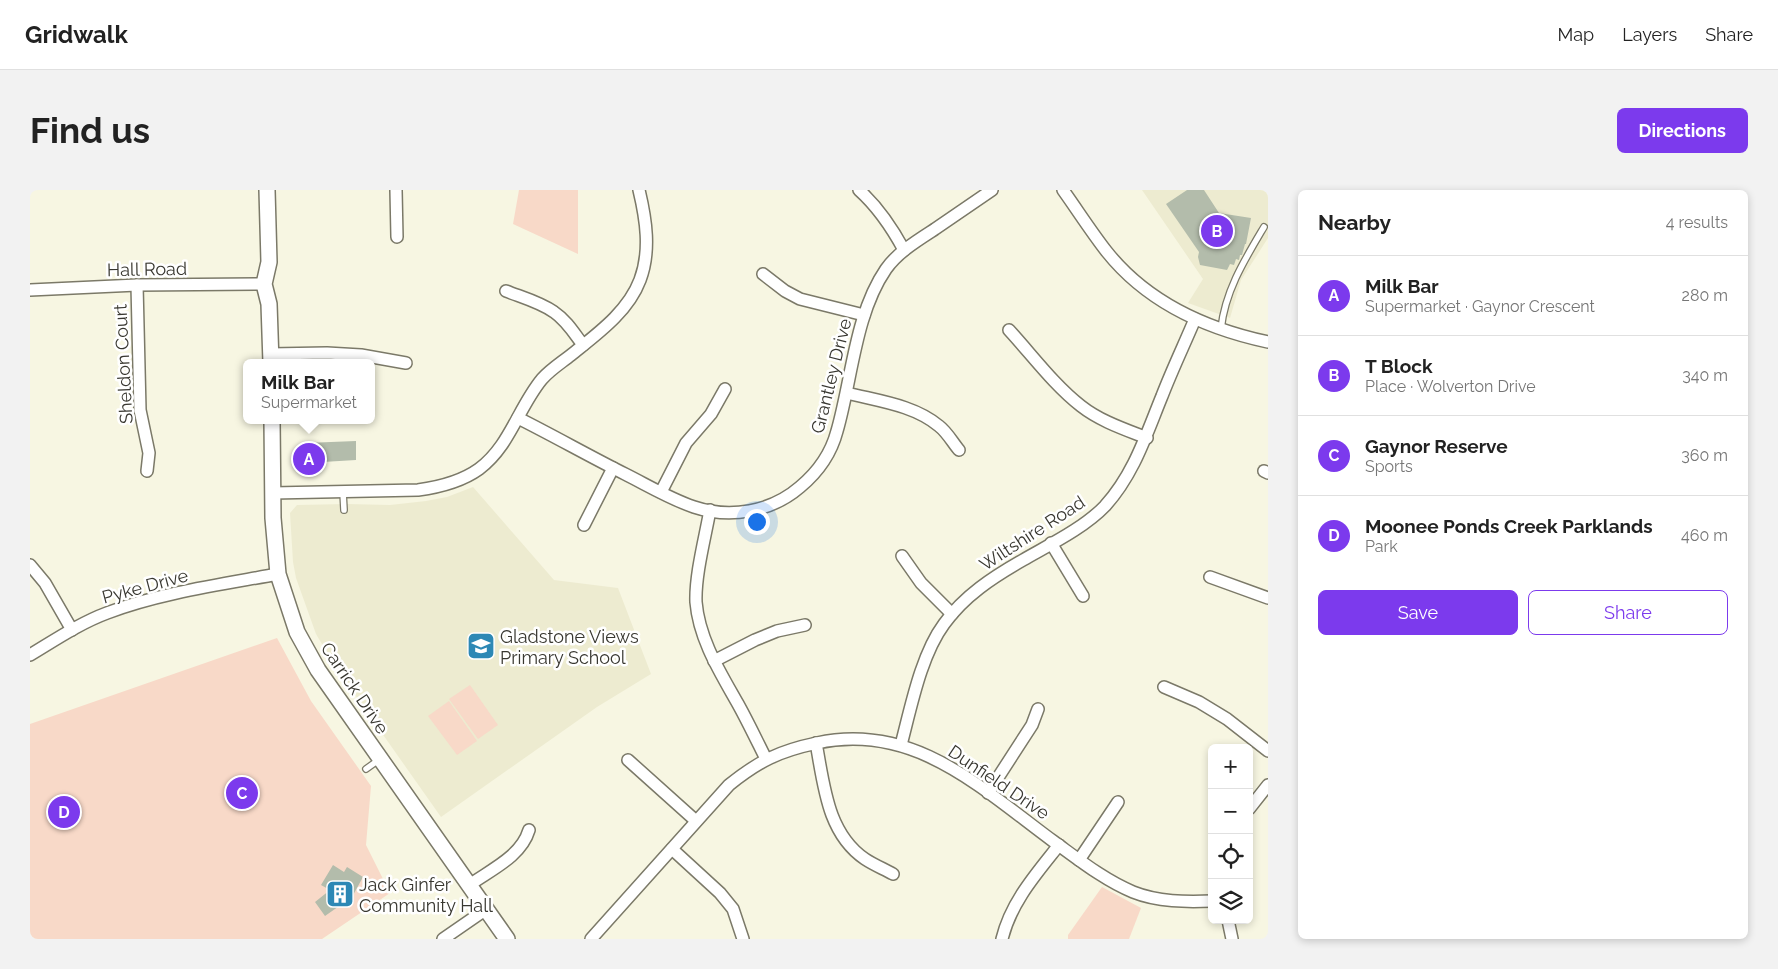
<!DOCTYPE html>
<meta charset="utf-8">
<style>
body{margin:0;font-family:Raleway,sans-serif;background:#f2f2f2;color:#222}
.controls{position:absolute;right:15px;bottom:15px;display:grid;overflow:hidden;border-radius:8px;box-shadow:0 2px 8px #0003}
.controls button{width:45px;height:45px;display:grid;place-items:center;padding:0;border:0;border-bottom:1px solid #e0e0e0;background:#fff;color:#222;font:25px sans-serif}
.you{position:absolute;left:726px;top:331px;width:18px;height:18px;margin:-12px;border:4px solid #fff;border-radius:50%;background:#1a73e8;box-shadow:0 0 0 8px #1a73e833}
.badge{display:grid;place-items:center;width:32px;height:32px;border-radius:50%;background:#7c3aed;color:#fff;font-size:16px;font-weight:700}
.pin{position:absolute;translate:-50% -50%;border:2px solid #fff;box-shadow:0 1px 5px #0006}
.popup{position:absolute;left:213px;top:169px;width:132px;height:65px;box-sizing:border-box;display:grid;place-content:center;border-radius:8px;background:#fff;filter:drop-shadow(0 1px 4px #0005);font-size:16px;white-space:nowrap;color:#767676}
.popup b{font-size:19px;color:#222}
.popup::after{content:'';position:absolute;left:50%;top:100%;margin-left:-10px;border:10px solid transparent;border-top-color:#fff}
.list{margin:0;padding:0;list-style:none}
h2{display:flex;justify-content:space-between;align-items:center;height:65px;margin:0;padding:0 20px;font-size:21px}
h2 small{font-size:16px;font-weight:400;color:#767676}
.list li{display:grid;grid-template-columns:32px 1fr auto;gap:15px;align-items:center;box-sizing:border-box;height:80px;padding:0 20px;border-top:1px solid #e0e0e0}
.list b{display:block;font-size:19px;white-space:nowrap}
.list p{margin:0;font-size:16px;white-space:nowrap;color:#767676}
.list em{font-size:16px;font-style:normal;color:#767676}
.actions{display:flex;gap:10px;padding:15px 20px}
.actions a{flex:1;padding:11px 0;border:1px solid #7c3aed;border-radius:8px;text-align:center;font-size:18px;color:#7c3aed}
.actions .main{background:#7c3aed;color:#fff}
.icon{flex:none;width:28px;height:28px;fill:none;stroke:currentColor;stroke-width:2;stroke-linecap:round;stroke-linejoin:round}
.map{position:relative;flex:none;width:1238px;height:749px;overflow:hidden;border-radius:8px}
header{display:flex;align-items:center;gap:30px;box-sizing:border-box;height:70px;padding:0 25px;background:#fff;border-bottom:1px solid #e0e0e0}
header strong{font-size:24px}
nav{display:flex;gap:28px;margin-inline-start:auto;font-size:18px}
.intro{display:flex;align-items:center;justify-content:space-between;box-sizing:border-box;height:120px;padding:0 30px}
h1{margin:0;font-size:35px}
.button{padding:12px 22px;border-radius:8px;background:#7c3aed;color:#fff;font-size:18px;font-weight:700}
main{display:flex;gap:30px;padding:0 30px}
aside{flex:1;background:#fff;border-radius:8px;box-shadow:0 2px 8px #0003}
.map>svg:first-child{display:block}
.built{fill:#edebd0}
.green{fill:#f8d9c8}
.building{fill:#b3bcab}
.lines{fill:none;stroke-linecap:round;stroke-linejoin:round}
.service-casing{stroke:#7b7968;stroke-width:8}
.minor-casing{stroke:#7b7968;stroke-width:14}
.tertiary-casing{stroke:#7b7968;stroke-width:18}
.service{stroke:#fff;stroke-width:5.5}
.minor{stroke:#fff;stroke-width:11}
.tertiary{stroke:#fff;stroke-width:15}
.labels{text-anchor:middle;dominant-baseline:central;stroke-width:5;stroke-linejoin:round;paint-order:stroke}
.street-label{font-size:18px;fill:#383730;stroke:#fff}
.poi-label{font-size:18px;fill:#383730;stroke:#fff;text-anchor:start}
</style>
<header>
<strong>Gridwalk</strong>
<nav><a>Map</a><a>Layers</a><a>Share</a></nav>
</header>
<div class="intro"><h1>Find us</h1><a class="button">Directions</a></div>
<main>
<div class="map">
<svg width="1238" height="749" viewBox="0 0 1238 749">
<rect width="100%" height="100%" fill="#f7f6e2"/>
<g class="built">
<polygon points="1112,0 1238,0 1238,48 1211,90 1200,128 1158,113 1173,89"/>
<polygon points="443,297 524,390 588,398 621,484 567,517 411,627 306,478 286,444 266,388 263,372 260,323 267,315 317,314 360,315 396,311 417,307"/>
</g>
<g class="green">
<polygon points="489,0 548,0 548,64 483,34"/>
<polygon points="247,448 281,511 341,596 336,655 360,703 292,749 0,749 0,534"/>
<polygon points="440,495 468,535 448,549 419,509"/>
<polygon points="419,511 447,551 427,565 398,526"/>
<polygon points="1072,697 1111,718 1099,749 1038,749 1038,745"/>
</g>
<g class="building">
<polygon points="1157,0 1174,0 1189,23 1221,28 1216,54 1215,54 1212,65 1210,65 1209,70 1206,69 1204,75 1200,74 1197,80 1170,75 1168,67 1169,62 1136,14"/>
<polygon points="326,251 326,270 276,273 276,253"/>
<polygon points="303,675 314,682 317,677 333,687 322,707 295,726 285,712 300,700 291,695"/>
</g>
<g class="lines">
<defs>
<g id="service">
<path d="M1191,139C1195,101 1215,69 1234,37"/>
<polyline points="313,302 314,320"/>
<polyline points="336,579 350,569"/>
</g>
<g id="minor">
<polyline points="366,0 367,47"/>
<path d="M829,0C848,17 862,38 874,60"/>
<path d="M1033,0C1048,21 1062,43 1077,62C1117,112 1177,139 1238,152"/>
<polyline points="733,84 755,101 770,109 834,125"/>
<polyline points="107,95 110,220 119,263 117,281"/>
<polyline points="0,100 107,95 234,94"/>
<path d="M476,101C491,107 510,112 524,122C536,130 544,143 553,155"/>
<path d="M979,140C1002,165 1024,195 1051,216C1070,231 1094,239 1117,248"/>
<polyline points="240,164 297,163 331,165 376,173"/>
<path d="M817,203C848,211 884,215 909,236C917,242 923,253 929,260"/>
<path d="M488,228C524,246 559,266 595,284C617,295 640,309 664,317C700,329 741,322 770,297C788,282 801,264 807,241C822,189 825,124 856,79C868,62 888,50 905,39C924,26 943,13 962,0"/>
<polyline points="1234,281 1238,283"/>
<polyline points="631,302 656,253 681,224 695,199"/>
<path d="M243,303L388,300C410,297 431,292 449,279C480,256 488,218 512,189C521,179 531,173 541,165C567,144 598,122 610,90C621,61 616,29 609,0"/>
<path d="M680,320C675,348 665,385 666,412C669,449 690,482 708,514C718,532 727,551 736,569"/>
<polyline points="554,335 583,278"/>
<polyline points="1021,353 1053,406"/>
<polyline points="872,366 891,393 922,424"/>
<polyline points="0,375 15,393 42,440"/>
<polyline points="1180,387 1238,408"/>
<path d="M0,465C25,450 50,433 77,423C129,403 194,394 248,384"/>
<polyline points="684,471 725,450 747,441 775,435"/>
<polyline points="1134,497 1169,512 1197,529 1238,561"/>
<path d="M786,553C794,595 797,643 835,669C844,675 854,679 863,684"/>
<path d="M871,555C881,517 891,465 914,434C934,406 963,387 993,370C1019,355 1054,338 1075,316C1104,284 1116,245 1132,206C1142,180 1154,155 1165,129"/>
<polyline points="598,570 666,631"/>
<polyline points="958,603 1002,535 1008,519"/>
<polyline points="1219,619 1238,595"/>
<polyline points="642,659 690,703 703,719 713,749"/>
<polyline points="1049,670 1088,612"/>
<path d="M438,696C460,680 491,667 499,640"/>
<polyline points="1198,730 1202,749"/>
<polyline points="413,749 455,720"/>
<path d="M561,749L699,595C729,571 749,561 787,553C884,532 951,598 1023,651C1048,669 1074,690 1103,702C1128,712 1156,712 1182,711"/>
<path d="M972,749C981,712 1006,684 1029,655"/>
</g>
<g id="tertiary">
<polyline points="237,0 239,72 234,94 239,114 241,173"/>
<polyline points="242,230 243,328 248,384 267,442 288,480 477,749"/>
</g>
</defs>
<use href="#service" class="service-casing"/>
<use href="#minor" class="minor-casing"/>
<use href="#tertiary" class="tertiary-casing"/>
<use href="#service" class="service"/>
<use href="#minor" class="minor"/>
<use href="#tertiary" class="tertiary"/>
</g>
<defs>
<symbol id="school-square" viewBox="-11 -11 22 22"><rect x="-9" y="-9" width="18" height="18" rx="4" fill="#2d88b5" stroke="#fff"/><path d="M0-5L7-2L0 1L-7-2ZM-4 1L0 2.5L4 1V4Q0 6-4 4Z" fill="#fff"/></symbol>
<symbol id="building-square" viewBox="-11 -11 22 22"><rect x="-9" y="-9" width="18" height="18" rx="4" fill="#2d88b5" stroke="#fff"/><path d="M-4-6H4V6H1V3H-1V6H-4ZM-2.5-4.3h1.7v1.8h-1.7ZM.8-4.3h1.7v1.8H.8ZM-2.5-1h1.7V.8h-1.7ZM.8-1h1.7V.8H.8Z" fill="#fff"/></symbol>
</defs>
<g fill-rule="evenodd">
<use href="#school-square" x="435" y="440" width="32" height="32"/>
<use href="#building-square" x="294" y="688" width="32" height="32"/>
</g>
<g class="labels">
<g class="street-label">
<text transform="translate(117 79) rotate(-1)">Hall Road</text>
<text transform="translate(93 174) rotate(-93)">Sheldon Court</text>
<text transform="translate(801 186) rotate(-76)">Grantley Drive</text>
<text transform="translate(1002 343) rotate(-33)">Wiltshire Road</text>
<text transform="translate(115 396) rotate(-15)">Pyke Drive</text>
<text transform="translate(325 498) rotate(56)">Carrick Drive</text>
<text transform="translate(969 592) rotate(34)">Dunfield Drive</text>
</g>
<g class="poi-label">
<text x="470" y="446">Gladstone Views<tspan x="470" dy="21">Primary School</tspan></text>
<text x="329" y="694">Jack Ginfer<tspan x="329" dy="21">Community Hall</tspan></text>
</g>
</g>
</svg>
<div class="controls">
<button>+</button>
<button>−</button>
<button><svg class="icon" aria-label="locate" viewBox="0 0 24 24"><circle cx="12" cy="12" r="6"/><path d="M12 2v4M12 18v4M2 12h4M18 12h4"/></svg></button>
<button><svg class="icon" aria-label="layers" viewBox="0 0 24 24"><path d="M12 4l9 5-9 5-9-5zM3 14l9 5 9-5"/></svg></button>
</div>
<div class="you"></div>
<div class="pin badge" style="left:279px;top:269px">A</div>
<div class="popup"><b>Milk Bar</b>Supermarket</div>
<div class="pin badge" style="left:1187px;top:41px">B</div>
<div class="pin badge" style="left:212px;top:603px">C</div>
<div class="pin badge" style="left:34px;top:622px">D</div>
</div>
<aside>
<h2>Nearby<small>4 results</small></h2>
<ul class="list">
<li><span class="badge">A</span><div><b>Milk Bar</b><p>Supermarket · Gaynor Crescent</p></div><em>280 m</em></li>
<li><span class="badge">B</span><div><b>T Block</b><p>Place · Wolverton Drive</p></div><em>340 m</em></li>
<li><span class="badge">C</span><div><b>Gaynor Reserve</b><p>Sports</p></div><em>360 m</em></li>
<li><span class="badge">D</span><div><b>Moonee Ponds Creek Parklands</b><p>Park</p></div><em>460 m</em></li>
</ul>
<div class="actions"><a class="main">Save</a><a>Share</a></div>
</aside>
</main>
